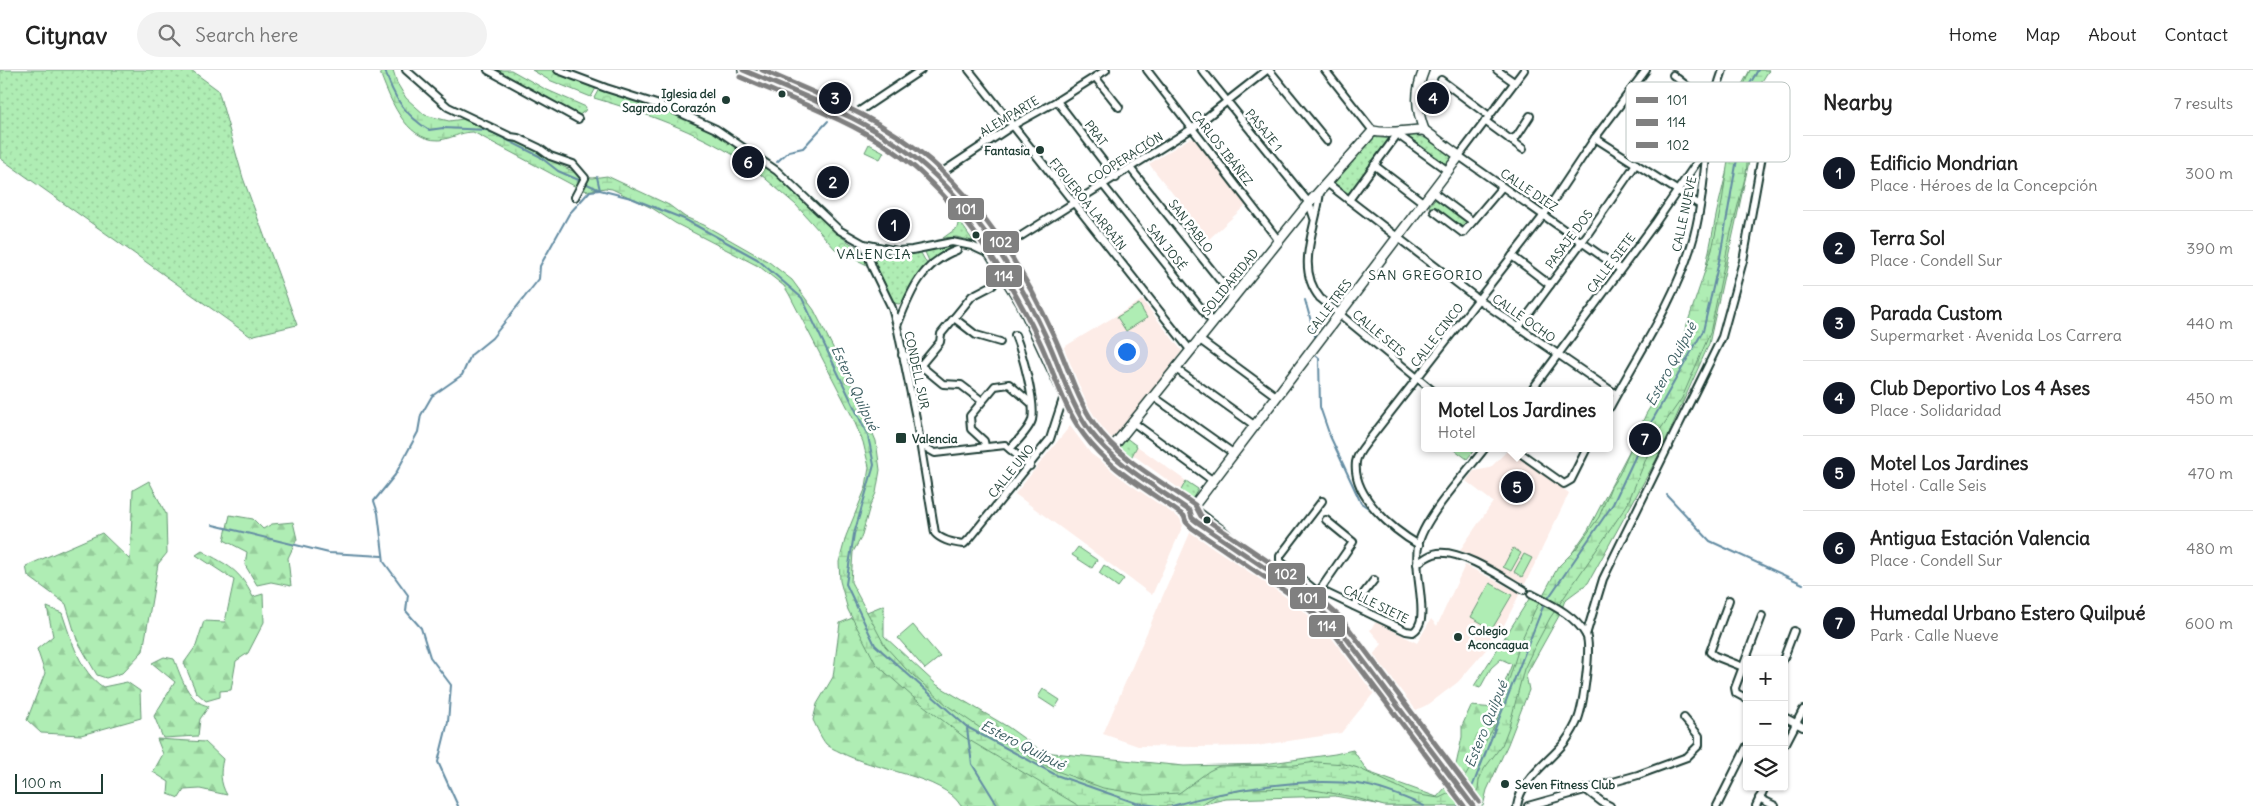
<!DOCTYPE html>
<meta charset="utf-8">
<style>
body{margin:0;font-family:Delius,sans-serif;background:#f2f2f2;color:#222}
.controls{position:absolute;right:15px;bottom:15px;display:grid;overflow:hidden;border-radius:5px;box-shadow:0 1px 4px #0004}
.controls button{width:45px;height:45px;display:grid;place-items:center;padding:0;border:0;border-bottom:1px solid #e0e0e0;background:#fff;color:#222;font:25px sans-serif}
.scale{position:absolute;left:15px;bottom:12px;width:88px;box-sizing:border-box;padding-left:5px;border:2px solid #1f3d34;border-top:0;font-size:14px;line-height:18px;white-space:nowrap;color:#1f3d34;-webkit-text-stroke:4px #fff;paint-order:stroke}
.you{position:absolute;left:1126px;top:281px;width:18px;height:18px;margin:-12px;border:4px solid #fff;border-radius:50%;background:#1a73e8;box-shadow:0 0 0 8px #1a73e833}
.badge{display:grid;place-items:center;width:32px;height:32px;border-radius:50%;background:#111827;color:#fff;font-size:16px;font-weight:700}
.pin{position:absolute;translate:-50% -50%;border:2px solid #fff;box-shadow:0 1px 5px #0006}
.popup{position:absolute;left:1421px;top:317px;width:192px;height:65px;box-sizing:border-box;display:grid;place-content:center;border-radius:5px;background:#fff;filter:drop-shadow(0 1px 4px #0005);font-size:16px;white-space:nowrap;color:#767676}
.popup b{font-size:19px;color:#222}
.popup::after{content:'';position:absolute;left:50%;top:100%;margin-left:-10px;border:10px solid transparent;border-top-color:#fff}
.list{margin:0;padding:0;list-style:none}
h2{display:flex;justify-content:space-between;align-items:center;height:65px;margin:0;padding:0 20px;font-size:21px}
h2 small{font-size:16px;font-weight:400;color:#767676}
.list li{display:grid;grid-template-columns:32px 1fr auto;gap:15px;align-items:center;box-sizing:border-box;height:75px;padding:0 20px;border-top:1px solid #e0e0e0}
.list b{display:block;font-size:19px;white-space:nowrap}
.list p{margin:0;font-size:16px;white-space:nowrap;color:#767676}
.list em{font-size:16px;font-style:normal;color:#767676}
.icon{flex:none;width:28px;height:28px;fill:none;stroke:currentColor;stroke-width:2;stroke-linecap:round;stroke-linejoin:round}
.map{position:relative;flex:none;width:1803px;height:736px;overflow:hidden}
header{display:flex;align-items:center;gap:30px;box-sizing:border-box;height:70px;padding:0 25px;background:#fff;border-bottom:1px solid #e0e0e0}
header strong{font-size:24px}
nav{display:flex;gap:28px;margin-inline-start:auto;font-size:18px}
.search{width:350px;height:45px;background:#f2f2f2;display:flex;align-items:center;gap:12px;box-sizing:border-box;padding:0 18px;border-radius:28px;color:#767676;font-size:19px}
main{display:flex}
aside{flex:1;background:#fff}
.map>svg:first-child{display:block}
.built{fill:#fdece7}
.grass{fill:url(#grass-dots);stroke:#679574}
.forest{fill:url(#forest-firs);stroke:#679574}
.wetland{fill:url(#wetland-marsh);stroke:#679574}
.park{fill:url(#park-crowns);stroke:#679574}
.pitch{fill:#afedb4;stroke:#679574}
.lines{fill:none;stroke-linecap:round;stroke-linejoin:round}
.stream{stroke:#638ca3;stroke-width:2}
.minor-casing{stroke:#1f3d34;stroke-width:10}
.major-casing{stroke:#1f3d34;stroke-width:12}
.minor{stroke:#fff;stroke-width:6}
.major{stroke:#fff;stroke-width:9}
.bus-1-casing{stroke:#fff;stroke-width:9}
.bus-2-casing{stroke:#fff;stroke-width:9}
.bus-3-casing{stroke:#fff;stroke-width:9}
.bus-1{stroke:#808080;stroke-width:5}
.bus-2{stroke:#808080;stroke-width:5}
.bus-3{stroke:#808080;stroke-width:5}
.bus-dot{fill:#1f3d34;stroke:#fff;stroke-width:2}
.labels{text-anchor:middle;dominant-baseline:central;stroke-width:5;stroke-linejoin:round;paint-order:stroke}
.poi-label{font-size:12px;font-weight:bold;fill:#1f3d34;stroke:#fff;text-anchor:start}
.street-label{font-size:12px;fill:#1f3d34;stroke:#fff}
.neighbourhood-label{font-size:14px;letter-spacing:1px;fill:#1f3d34;stroke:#fff}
.water-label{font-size:14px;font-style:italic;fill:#3c5e62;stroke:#fff}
.key{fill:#fff;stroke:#bcc5c2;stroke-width:1}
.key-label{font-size:14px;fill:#1f3d34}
.line-badge{stroke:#fff;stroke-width:2}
.badge-label{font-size:14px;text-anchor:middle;font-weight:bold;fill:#fff}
</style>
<header>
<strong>Citynav</strong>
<div class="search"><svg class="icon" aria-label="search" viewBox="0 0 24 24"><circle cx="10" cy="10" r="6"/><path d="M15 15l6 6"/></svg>Search here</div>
<nav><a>Home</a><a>Map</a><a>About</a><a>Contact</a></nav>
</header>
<main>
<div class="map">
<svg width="1803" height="736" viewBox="0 0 1803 736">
<defs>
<pattern id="grass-dots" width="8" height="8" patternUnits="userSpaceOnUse" patternTransform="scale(1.25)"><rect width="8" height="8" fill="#afedb4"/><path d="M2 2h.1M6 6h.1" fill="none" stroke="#96cc9b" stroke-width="1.8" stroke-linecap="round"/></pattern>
<pattern id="forest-firs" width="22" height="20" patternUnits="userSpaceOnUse" patternTransform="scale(1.25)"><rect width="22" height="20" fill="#afedb4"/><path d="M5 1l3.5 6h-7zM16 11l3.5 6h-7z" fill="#96cc9b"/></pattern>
<pattern id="wetland-marsh" width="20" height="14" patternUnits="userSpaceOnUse" patternTransform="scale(1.25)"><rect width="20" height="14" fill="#afedb4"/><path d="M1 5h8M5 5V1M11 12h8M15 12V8" fill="none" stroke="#96cc9b"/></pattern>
<pattern id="park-crowns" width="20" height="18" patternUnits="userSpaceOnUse" patternTransform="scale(1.25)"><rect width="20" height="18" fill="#afedb4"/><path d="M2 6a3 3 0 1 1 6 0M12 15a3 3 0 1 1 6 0" fill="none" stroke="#96cc9b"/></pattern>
</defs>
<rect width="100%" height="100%" fill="#fff"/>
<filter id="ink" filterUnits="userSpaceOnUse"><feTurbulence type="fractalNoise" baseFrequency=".02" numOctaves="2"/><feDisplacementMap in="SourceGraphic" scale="10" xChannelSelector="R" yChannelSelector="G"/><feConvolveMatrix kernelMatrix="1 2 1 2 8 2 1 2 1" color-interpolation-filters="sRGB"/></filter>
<g filter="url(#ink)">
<g class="built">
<polygon points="1190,68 1195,69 1246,135 1209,169 1149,94"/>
<polygon points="1142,230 1182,281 1111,373 1093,352 1074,320 1068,299 1059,280"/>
<polygon points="1070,356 1091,384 1185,451 1152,525 1015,424"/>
<polygon points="1137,376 1186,411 1181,420 1133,385"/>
<polygon points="1508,380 1569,423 1525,514 1460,480 1493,432 1466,411 1474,401 1490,398"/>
<polygon points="1193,456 1305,538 1346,577 1377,619 1341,663 1256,676 1197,677 1138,676 1103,664"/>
<polygon points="1465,495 1520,523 1504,555 1490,575 1458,612 1429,634 1416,640 1372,586 1382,574 1370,560 1376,552 1417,573 1431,549 1437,556"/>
</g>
<g class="grass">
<polygon points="0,0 191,0 218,20 243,108 297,255 250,266 0,88"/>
<polygon points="494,0 511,0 545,19 586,37 585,41 578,46 570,40 546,30"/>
<path d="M1403,65C1426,64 1433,72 1451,85L1452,88L1446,97Z"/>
<polygon points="1373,67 1390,69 1390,73 1349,126 1334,113"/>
<polygon points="1437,126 1471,151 1464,161 1429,136"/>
<polygon points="959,150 973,171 956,167 943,168 957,158"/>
<polygon points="950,176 955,176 929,191 925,182"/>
<path d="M921,183L927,194C920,203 906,230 899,234L894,233L874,191C879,185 911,185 921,183Z"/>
<polygon points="1125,367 1137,376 1131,388 1121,380 1120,376"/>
<polygon points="1186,411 1198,419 1193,428 1188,428 1180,422"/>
</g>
<g class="forest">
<path d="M1750,0H1770L1757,14L1752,78L1709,274L1661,381L1588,513L1565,530L1560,544L1526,605L1529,620L1508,674L1487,720L1483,736H1387L1335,726L1226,729L1194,736H961C943,705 871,700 840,682C836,680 829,677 826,674C821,668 817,658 813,650L817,634L833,607L840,553L884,535V566L937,615L1008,657L1043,682L1184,696L1264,694L1335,684L1353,680L1368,702L1437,727L1453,709L1462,667V656L1471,636L1495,638L1512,594L1501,589L1491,598L1480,618L1474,616L1529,529L1538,532L1588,460L1645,351L1690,276L1717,141L1735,66L1740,18Z"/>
<polygon points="149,411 166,444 167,483 158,494 143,581 122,603 106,608 97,605 77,570 66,534 28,506 26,496 102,463 130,490 133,420"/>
<polygon points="230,445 253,449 263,459 272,454 293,452 297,469 288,488 291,516 271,512 257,515 245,495 247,482 224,470"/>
<path d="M202,481C229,496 239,499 253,527L263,524L264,552L248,583L236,591L231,620L220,621V627L206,631L196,622L184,593L196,576L204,551L225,552L234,510L196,485Z"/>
<path d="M47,537L62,543C71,569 80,602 103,617L127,612L140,621L141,648L81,665L41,663L27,650L45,603L37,579L53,566Z"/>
<path d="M164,587L174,589C181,606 188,633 209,636L200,649L198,666L163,668L154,646L175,612L152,593Z"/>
<path d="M157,669L205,672L223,689C220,702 220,713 227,725L200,719L184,720L179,728L168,724L169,712L153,702L163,684Z"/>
</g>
<path class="wetland" d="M379,0H393L397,13L406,28L425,45L449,51L471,48L521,68L560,95L583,106L592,108L607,106L669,135L685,147L704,155L769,192L792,210L814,240L854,319L876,371L880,400L876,423L870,436L861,468L853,482L851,512L885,576L905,598L948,636L986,662L1054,700L1103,718L1145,725L1179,723L1209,701L1219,696L1295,695L1316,692L1345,694L1358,698L1413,724L1439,728L1458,719L1495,655L1521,571L1535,540L1558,497L1576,479L1599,447L1611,417L1619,405L1646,344L1670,305L1712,180L1722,132L1736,35L1750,0H1769L1761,13L1752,45L1746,104L1730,166L1710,263L1682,328L1655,367L1627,435L1550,548L1533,580L1524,599L1509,657L1502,675L1484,699L1479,710L1478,719L1473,728L1460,736H1384L1353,727L1303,718L1249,719L1217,725L1198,736H1079L964,667L914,628L876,594L848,540L840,511L839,492L846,466L866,417L869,397L863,372L852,346L789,224L784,216L760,197L675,153L652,138L612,119L605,118L588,121L580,119L473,62C460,62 451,69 439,70C404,71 389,26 379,0Z"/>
<g class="park">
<polygon points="532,0 551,0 596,18 591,27 549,10"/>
<path d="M599,19L677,44L719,64L733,73L742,90C693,60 648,44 594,28Z"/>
<path d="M754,94C788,103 809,138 834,161C843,169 853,175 863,181L867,195L835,179L796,135L752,97Z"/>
</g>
<g class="pitch">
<polygon points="869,74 884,82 880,89 865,82"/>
<polygon points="1139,234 1147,248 1126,261 1117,247"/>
<polygon points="1456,378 1476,378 1467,389 1455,380"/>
<polygon points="1078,477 1097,490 1092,498 1072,485"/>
<polygon points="1513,478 1521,483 1511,501 1503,497"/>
<polygon points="1524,484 1532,488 1522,507 1514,502"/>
<polygon points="1104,495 1124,509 1118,517 1099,503"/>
<polygon points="1490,513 1512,525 1492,559 1471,547"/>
<polygon points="913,555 940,587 925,599 898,568"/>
<polygon points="1043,619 1060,630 1055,638 1038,627"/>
</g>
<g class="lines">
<g class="stream">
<path d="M385,0C393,27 405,45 429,60L443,58L487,60L539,86L558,101L581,111"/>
<polyline points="777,92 789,81 803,78 828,51"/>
<polyline points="585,113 600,120 631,128 684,149 757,189 802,228 868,366 874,395 854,464 846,514 875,575 967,657 1056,705 1136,733 1158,736"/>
<polyline points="1305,230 1316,269"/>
<polyline points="1313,283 1319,288 1320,337 1330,366 1361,433 1374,442"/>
<polyline points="1667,425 1710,471 1803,514"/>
<polyline points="213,455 329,483 382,486"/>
<polyline points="1547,530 1613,434 1652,351 1703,261 1720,187 1737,89 1744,24 1758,0"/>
<polyline points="967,659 972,694 998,736"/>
<polyline points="1467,724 1473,715 1544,534"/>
<polyline points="458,736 438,692 448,652 451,615 430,587 421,558 406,541 408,525 384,492 378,443 374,431 395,405 418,362 421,345 432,326 462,305 471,285 492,268 539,209 540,196 569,144 590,121 600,120 597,107"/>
<path d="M1172,736C1225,720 1302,707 1358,714C1380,717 1404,727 1424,736"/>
<polyline points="1458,736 1464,728"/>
</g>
<defs>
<g id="minor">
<polyline points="406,0 448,37 511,67 518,68 539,78 550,86 573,94 585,108 575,127"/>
<polyline points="488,0 578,49"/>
<polyline points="558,0 606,18 672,39 716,59 777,101 839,160 864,174 897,181 912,180 952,172 972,176 989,184"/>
<polyline points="969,0 1191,281"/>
<polyline points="1147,0 1279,171"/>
<polyline points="1202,0 1309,133 1314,148"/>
<polyline points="1269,0 1327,71"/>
<polyline points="1325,0 1373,61"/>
<polyline points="1497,0 1514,12"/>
<polyline points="1524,0 1459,86 1620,199"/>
<polyline points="1673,5 1712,36"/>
<polyline points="1095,7 1119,37"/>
<polyline points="1441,10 1489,46"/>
<polyline points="1057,31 1116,108"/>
<polyline points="849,48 921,0"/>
<polyline points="1485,51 1523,79"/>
<polyline points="1595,68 1700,135"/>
<polyline points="1510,70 1517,66 1530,46"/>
<polyline points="1374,95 1424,133"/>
<polyline points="1131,99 1234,228"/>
<polyline points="935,107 1012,56 1057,31 1106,0"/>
<polyline points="1327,113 1479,230 1616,324"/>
<polyline points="1103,115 1213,253"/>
<path d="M1320,121C1317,158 1294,196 1320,228L1433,321"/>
<polyline points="1433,122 1472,151"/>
<polyline points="1349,130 1399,62 1401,67 1448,101"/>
<polyline points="1434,141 1463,163 1502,117"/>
<path d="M864,174L873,199L892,238L897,256L916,348L935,463C942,471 953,473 964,474L970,468L1050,369L1064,326"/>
<polyline points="996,184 997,181 1193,58 1267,0"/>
<polyline points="1512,186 1550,215"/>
<polyline points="954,248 976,265 1000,272"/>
<path d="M897,256C910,223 921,193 957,180"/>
<polyline points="1519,257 1587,165 1636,94"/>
<polyline points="1200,270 1276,326"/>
<polyline points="902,285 909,286 943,314 961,315 982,331"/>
<polyline points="920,296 940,272 941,264 972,226 993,215"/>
<polyline points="1176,299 1254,355"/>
<polyline points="1531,321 1656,152 1706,79"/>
<polyline points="1154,327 1233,383"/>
<path d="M1610,337C1638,284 1673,234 1691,176C1709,119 1702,57 1723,0"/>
<polyline points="1134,353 1212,410"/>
<polyline points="921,375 935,383 1005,375 1030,396"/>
<polyline points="985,376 984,371 971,359 970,346 995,316 1009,314 1031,333"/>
<polyline points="1513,378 1564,414 1571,410 1587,378"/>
<path d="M1010,379C1017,371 1029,360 1032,350C1036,333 1022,282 1015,265"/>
<path d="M1419,475C1393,460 1352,426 1356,392C1357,386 1361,380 1365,375L1541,149L1595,68L1646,0"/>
<path d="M1417,494C1423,490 1429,484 1438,483C1462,480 1503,508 1524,520"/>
<polyline points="1315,520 1280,491 1280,486 1322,431"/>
<polyline points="1320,520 1353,472 1326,450"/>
<path d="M1302,523L1320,520L1406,561L1413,562C1418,559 1420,554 1421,549C1424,528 1414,501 1418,476C1423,448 1467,402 1485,378"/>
<polyline points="1729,530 1710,582 1715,586 1743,597"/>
<polyline points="1354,536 1374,510"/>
<polyline points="1586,565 1603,509 1722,267 1743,191 1771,36"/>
<polyline points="1783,590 1794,561"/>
<polyline points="1747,629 1736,623 1735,618 1762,546"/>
<polyline points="1784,647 1803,657"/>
<polyline points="1786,673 1803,640"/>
<polyline points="1585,719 1602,732 1610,736"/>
<polyline points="1759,728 1775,736"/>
<path d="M1517,736C1521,709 1549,692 1565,672C1570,665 1575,657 1578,649C1583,636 1592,576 1586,565C1575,545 1550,534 1531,524"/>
<polyline points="1528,736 1638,705 1687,687 1699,675 1699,666 1684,648"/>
<polyline points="1717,736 1747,676"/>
<polyline points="1756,736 1765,717"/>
</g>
<g id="major">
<path d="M743,0C794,22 854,44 900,76C952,112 1003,184 1033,240C1059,290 1070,339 1109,382"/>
<path d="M1424,0C1415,22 1416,38 1424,60"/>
<polyline points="976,162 1021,233 1071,340"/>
<polyline points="1105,380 1190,441 1197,442 1222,461 1254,490"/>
<path d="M1109,382L1309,133L1373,61C1391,65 1406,60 1424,60"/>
<polyline points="1190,441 1459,86 1424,60"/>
<polyline points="1190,441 1192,448 1197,452 1234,478"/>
<path d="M1250,488C1289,512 1325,539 1354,576L1473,736"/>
</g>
</defs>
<use href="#minor" class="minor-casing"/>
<use href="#major" class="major-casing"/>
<use href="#minor" class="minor"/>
<use href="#major" class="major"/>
<defs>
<path id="bus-1" d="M743,0C806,27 874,51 926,97C978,143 1018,206 1047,269C1061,299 1070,334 1090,361C1116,395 1156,417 1190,441L1192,448L1197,452L1302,523L1335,553L1473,736"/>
<path id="bus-2" d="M740,7C802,34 872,57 922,104C972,151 1010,209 1039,270C1054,301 1063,337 1084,365C1109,400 1150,421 1184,446L1186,452L1192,458L1297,529L1330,558L1464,736"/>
<path id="bus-3" d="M762,0C820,25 882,48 931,91C984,138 1025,202 1054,266C1068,296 1076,328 1095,355C1120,390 1161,411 1195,435L1201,446L1306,517L1340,547L1479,732"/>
</defs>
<use href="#bus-1" class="bus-1-casing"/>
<use href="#bus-2" class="bus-2-casing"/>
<use href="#bus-3" class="bus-3-casing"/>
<use href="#bus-1" class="bus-1"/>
<use href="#bus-2" class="bus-2"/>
<use href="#bus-3" class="bus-3"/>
</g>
</g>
<g class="bus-dot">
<circle cx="782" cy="24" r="4.5"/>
<circle cx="726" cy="30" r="5"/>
<circle cx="1040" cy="80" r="5"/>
<circle cx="976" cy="165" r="4.5"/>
<rect x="895" y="362" width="12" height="12" rx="2.5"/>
<circle cx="1207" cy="450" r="4.5"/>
<circle cx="1458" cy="567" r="5"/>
<circle cx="1505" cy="714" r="5"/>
</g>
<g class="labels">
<g class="poi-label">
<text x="716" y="23" text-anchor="end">Iglesia del<tspan x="716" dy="14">Sagrado Corazón</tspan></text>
<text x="1030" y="80" text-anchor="end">Fantasia</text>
<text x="912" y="368">Valencia</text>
<text x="1468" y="560">Colegio<tspan x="1468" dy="14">Aconcagua</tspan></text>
<text x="1515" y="714">Seven Fitness Club</text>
</g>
<g class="street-label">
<text transform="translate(1009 46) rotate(-31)">ALEMPARTE</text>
<text transform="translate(1264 60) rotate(51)">PASAJE 1</text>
<text transform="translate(1096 63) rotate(53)">PRAT</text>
<text transform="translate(1222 78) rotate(52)">CARLOS IBÁÑEZ</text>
<text transform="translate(1125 88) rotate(-32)">COOPERACIÓN</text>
<text transform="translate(1529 120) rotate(34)">CALLE DIEZ</text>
<text transform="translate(1088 134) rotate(51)">FIGUEROA LARRAÍN</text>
<text transform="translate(1684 144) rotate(-78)">CALLE NUEVE</text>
<text transform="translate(1191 156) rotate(52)">SAN PABLO</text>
<text transform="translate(1569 169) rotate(-53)">PASAJE DOS</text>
<text transform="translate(1167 177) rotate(51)">SAN JOSÉ</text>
<text transform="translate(1611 193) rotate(-53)">CALLE SIETE</text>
<text transform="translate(1230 212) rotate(-51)">SOLIDARIDAD</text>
<text transform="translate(1329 237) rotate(-53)">CALLE TRES</text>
<text transform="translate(1524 248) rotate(35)">CALLE OCHO</text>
<text transform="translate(1379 263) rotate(40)">CALLE SEIS</text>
<text transform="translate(1437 265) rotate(-52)">CALLE CINCO</text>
<text transform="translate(917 300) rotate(78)">CONDELL SUR</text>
<text transform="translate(1011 401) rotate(-51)">CALLE UNO</text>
<text transform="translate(1376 534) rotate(26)">CALLE SIETE</text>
</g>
<g class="neighbourhood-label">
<text x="874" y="184">VALENCIA</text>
<text x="1426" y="205">SAN GREGORIO</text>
</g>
<g class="water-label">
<text transform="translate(1671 294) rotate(-62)">Estero Quilpué</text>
<text transform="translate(855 318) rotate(65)">Estero Quilpué</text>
<text transform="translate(1486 654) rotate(-68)">Estero Quilpué</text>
<text transform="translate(1023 675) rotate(27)">Estero Quilpué</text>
</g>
</g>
<rect x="1626" y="12" width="164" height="80" rx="8" class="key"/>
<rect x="1636" y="27" width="22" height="6" fill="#808080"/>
<rect x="1636" y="49" width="22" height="7" fill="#808080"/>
<rect x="1636" y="72" width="22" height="6" fill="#808080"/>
<g class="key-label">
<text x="1667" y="35">101</text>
<text x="1667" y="57">114</text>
<text x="1667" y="80">102</text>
</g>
<g class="line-badge">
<rect x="947" y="127" width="38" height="24" rx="5" fill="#808080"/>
<rect x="982" y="160" width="38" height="24" rx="5" fill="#808080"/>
<rect x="985" y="194" width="38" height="24" rx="5" fill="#808080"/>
<rect x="1267" y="492" width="39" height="24" rx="5" fill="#808080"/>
<rect x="1289" y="516" width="38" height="24" rx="5" fill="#808080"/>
<rect x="1308" y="544" width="38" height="24" rx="5" fill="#808080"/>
</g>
<g class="badge-label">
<text x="966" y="144">101</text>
<text x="1001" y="177">102</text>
<text x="1004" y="211">114</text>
<text x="1286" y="509">102</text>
<text x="1308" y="533">101</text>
<text x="1327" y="561">114</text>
</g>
</svg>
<div class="controls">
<button>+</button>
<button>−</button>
<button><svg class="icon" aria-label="layers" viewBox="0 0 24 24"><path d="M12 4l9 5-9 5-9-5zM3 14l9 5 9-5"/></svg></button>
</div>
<div class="scale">100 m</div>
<div class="you"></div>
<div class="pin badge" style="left:894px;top:155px">1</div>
<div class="pin badge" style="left:833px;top:112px">2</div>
<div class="pin badge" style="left:835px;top:28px">3</div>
<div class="pin badge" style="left:1433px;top:28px">4</div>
<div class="pin badge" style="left:1517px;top:417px">5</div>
<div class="popup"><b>Motel Los Jardines</b>Hotel</div>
<div class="pin badge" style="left:748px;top:92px">6</div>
<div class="pin badge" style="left:1645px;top:369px">7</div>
</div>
<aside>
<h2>Nearby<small>7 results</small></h2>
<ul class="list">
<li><span class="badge">1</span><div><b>Edificio Mondrian</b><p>Place · Héroes de la Concepción</p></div><em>300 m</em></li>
<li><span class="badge">2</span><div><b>Terra Sol</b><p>Place · Condell Sur</p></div><em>390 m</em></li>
<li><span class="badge">3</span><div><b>Parada Custom</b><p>Supermarket · Avenida Los Carrera</p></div><em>440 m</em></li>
<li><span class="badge">4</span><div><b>Club Deportivo Los 4 Ases</b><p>Place · Solidaridad</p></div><em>450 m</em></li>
<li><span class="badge">5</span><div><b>Motel Los Jardines</b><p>Hotel · Calle Seis</p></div><em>470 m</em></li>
<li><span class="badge">6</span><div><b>Antigua Estación Valencia</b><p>Place · Condell Sur</p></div><em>480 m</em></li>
<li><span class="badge">7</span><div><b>Humedal Urbano Estero Quilpué</b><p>Park · Calle Nueve</p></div><em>600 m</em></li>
</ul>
</aside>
</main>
